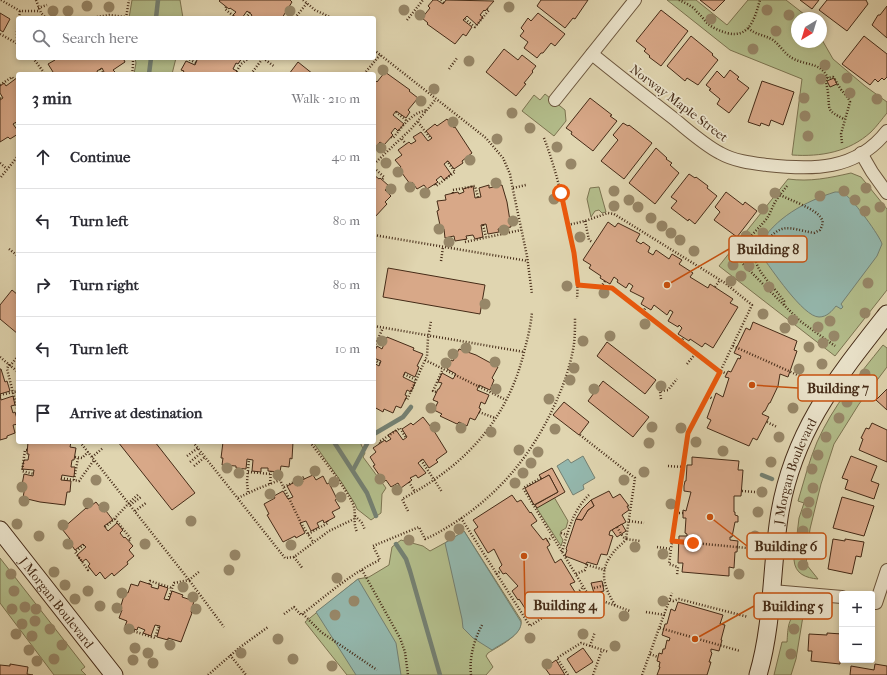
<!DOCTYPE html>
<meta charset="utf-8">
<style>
body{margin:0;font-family:"IM FELL French Canon",serif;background:#f7f7f7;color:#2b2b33}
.controls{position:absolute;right:12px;bottom:12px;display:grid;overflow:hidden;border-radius:4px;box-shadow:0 2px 6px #0003}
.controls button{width:36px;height:36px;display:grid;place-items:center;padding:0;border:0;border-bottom:1px solid #e1e1e2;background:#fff;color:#2b2b33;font:20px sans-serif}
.compass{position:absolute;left:791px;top:12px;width:36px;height:36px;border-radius:50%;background:#fff;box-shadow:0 2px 6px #0003;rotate:218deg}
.stop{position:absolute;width:12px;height:12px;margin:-9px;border:3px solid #ea580c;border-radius:50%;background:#fff}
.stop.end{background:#ea580c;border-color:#fff;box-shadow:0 1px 4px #0008}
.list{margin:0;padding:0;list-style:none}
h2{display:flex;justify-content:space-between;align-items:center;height:52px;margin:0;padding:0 16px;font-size:17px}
h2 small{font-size:13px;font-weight:400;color:#7c7c81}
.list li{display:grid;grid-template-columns:26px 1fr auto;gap:12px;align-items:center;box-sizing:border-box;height:64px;padding:0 16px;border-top:1px solid #e1e1e2}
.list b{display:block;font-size:15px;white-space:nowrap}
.list em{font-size:13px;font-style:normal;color:#7c7c81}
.icon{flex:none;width:22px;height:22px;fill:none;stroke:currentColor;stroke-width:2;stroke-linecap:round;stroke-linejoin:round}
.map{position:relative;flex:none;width:887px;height:675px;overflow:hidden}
.search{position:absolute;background:#fff;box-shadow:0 2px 6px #0003;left:16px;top:16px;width:360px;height:44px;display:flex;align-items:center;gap:10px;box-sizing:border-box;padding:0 14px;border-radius:4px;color:#7c7c81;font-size:15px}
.panel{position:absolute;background:#fff;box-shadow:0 2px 6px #0003;left:16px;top:72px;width:360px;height:372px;border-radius:4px}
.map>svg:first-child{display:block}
.green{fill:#b3bd8b;stroke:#7c7451}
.water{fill:#94b8ae;stroke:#748072}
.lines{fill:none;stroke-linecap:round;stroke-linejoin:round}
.stream{stroke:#748072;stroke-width:4.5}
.building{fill:#d8a888;stroke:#452b17}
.street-casing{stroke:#6c563d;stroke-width:14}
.secondary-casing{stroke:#452b17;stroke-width:19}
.path{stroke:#452b17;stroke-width:2.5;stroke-dasharray:1 2;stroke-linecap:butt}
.street{stroke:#ebe4cc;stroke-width:12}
.secondary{stroke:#ebe4cc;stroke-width:17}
.tree{fill:#978768}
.route{stroke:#ea580c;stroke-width:5}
.labels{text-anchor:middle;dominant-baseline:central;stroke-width:3.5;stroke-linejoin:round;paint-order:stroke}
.street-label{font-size:13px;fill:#452b17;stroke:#ebe4cc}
.leader{fill:none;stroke:#c7500e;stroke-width:1.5}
.callout-dot{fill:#c7500e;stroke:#ebe4cc;stroke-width:1.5}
.callout{fill:#ebe4cc;stroke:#c7500e;stroke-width:1.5}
.callout-label{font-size:14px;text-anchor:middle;font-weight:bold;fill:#452b17}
</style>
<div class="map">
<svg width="887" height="675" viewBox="0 0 887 675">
<rect width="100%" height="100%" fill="#e0d5b0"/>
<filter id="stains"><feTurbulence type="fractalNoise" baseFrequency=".005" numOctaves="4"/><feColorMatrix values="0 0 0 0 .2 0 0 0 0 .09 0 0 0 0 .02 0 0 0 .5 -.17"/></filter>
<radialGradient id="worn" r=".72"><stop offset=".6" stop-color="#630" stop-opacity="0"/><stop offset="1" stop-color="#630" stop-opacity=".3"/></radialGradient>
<g class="green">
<polygon points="132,0 180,0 183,18 129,18"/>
<path d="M667,0H696L727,25L748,0H786L809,18H797V42H821V38L833,59L865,86L887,102V113C882,119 877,126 871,132C849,152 821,157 792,155L802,79L730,50Z"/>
<polygon points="135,58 176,58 172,74 134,74 136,63"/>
<polygon points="545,94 565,110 566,121 554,136 522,111 534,95 540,100"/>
<path d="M851,173L861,177L887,209V290L835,356L719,266L788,179C810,182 829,178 851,173Z"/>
<polygon points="599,187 606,212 602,213 599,210 595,211 591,217 587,199 590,188"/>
<path d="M883,345L887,348V367L859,404L834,444L821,484L810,529L806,564L818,579C806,578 795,574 794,560L799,518L804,503L798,501C804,481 809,461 817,442C833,406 858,376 883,345Z"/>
<polygon points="313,442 360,442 365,453 363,457 386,488 382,494 381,513 371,520 357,509 355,504 342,483"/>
<polygon points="554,497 568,521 566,528 561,531 560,535 563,540 561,546 536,507"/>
<path d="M464,531L521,620C523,635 499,646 488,653L486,656L493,667L486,675H347L305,622L358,579L369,577L389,565L392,547L401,540L423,546L430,551L452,539Z"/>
<polygon points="0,558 85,667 81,670 86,675 54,675 0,603"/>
<path d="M801,610H804L796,659L791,675H774L782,642H787C788,630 787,616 801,610Z"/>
</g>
<g class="water">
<path d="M835,192C839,192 843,192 846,195C854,201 880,236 882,244L877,256L841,304L843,307L841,309L836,306C832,311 827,317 819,317C803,317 771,268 761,255L759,246C774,218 806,201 835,192Z"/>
<polygon points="583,456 595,478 583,485 584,489 573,495 557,466 568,459 571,463"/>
<path d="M464,531L521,622C522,635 502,643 492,650L473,638L463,628L462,619L445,543Z"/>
<polygon points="358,579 396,643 401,675 356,675 316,612"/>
</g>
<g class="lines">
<g class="stream">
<polyline points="156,18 158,0"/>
<polyline points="149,74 151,58"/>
<polyline points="374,434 403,417 411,407"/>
<polyline points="334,442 367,493 376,516"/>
<polyline points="353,470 368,442"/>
<polyline points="762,475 772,479"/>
<polyline points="396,544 406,559 410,571 440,675"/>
</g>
</g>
<g class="building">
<polygon points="220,0 290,0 292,2 282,18 250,18 252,15 247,11 242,18 237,18 233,15 236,12 230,8 229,9 219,1"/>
<polygon points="433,0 437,0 443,4 446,0 494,1 485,11 484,10 480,15 483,17 477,25 467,16 463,20 472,27 466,36 463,34 455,44 427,24 428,23 422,18 430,8 428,6"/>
<polygon points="541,0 588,0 575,19 573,18 565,28 537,6"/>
<polygon points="700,0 725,0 714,11"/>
<polygon points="800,0 819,0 812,9"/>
<polygon points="827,0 866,0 868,4 847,31 819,10"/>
<polygon points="887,6 887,38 872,25 878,15 880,15"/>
<polygon points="661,10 688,31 661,66 649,57 650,56 644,51 646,49 636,41"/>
<polygon points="0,13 10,19 3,32 0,30"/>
<polygon points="538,13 565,34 555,46 551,43 543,53 541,53 537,58 524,48 528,42 520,36 524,31 521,28 528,18 531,21"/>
<polygon points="691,36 713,54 712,55 718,60 698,85 687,78 685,81 667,66"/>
<polygon points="864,36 887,54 887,77 884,80 882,78 878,82 875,79 870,85 842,64"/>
<polygon points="504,49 518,60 522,55 536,66 532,71 533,72 524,83 526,84 516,96 486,72"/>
<polygon points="54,58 123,58 125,62 113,70 115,72 111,74 105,74 102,68 97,71 98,74 51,74 53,72 48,64 55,60"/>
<polygon points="193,58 242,58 238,64 236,63 233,69 237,71 235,74 182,74 184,71 181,70 186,61 195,65 197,60"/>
<polygon points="298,62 313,74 289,74"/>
<polygon points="730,70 739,77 737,79 749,88 729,113 717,104 720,99 709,90 711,89 706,85 717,71 724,78"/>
<polygon points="385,72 410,90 409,91 418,98 408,110 410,112 406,118 396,111 393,115 404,124 398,131 395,128 391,133 393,135 384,145 380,142 375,148 374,147 374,97 376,95 374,93 374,81 375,80 377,82"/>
<polygon points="18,77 18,121 13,124 18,131 18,134 10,139 8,137 0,142 0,100 3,98 0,93 0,86 4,83 6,86"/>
<polygon points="834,78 837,84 830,87 827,81"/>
<polygon points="762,81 794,92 783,125 771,120 769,126 761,123 760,126 748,122"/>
<polygon points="590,98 612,115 610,116 617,121 593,151 571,134 572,132 566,128"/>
<polygon points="447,119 454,128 455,127 472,153 462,161 463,163 454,169 448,161 444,164 451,174 444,180 441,176 436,180 438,182 427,189 424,185 417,189 412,182 410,184 399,169 401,167 395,160 402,155 398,150 409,142 411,144 416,141 413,137 421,132 428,141 432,138 426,131 435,124 437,126"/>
<polygon points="623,123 628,126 629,125 652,143 624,179 601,161 618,140 613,135"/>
<polygon points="656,148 667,158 666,159 672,163 670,165 679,173 655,204 629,183"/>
<polygon points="689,174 695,178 696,177 708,186 707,188 717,196 695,224 689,219 688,221 671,208 677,201 671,197"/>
<polygon points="374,175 379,179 380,178 389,186 385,190 391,196 385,202 387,204 374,218"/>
<polygon points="489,185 489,188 502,185 507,202 511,227 498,229 499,232 488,234 486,224 481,225 483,237 475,239 473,235 466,236 467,239 455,241 454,236 445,238 444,229 441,230 437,211 439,210 437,201 446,200 445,195 458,192 459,194 464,192 463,189 473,186 475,198 481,197 479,188"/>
<polygon points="726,192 743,205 745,202 757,211 737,237 714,220 720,212 715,207"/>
<polygon points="608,222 615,227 618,223 640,234 636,241 641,244 643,242 650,247 648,252 653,255 656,250 669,259 672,254 682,260 679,264 693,273 690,277 708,288 710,284 733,299 730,303 738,307 713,348 705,343 702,347 690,339 689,341 678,334 682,328 679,325 678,327 668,321 673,312 670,310 667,315 654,305 651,310 641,304 644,298 630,291 633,286 629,283 626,288 617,282 618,280 614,277 610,284 600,278 601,276 589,268 591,265 583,260"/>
<polygon points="388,268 485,285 480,314 383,297"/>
<polygon points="12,290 18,295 18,334 0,319 0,305"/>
<polygon points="753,322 797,341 794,350 797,351 788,377 780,374 778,386 770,403 769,403 765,411 764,411 762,414 769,417 757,440 753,438 749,446 707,428 711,420 707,418 716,393 723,397 729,378 725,377 728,371 731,372 738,358 740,359 741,356 734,353 746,328 750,330"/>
<polygon points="387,337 414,348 413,350 423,354 417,366 419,367 415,377 405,372 403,377 415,383 411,392 407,390 405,395 407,396 401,408 396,406 393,413 384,409 383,412 374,407 374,363 379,366 381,361 374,358 374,353 377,346 382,349"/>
<polygon points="607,342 656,380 645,394 597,356"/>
<polygon points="459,349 476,355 498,367 492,378 494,380 490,390 479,385 477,390 489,395 485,404 481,402 479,408 481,409 475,420 470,418 467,426 459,422 457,424 440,416 442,414 434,410 438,402 433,400 438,389 439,389 442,383 438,382 442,373 453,379 456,374 447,369 451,360 453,361"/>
<polygon points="0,369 1,369 5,382 7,381 10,391 0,394"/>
<polygon points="603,381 649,417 633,437 588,401"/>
<polygon points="887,389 887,410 876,400"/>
<polygon points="0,395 1,400 13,396 15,405 11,406 13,413 15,412 18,422 18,424 13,425 15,433 7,436 7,438 0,440"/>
<polygon points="564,402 589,422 579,435 553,415"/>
<polygon points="423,417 434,431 447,452 436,460 438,462 429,468 423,459 418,463 426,473 418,478 416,475 410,478 412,480 401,488 398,483 391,487 386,480 384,482 373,466 375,465 370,457 376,452 373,448 385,440 386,442 391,439 388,435 396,430 403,440 407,437 402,429 411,423 413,425"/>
<polygon points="872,423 887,430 887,462 859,450 863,439 861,438 866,428 869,429"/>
<polygon points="28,442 71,442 70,447 76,448 74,460 72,460 71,467 75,467 74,477 62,475 61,480 71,481 70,492 67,492 65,505 40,502 23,498 25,486 22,485 24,474 33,476 34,470 22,469 24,460 28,460 29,454 27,454"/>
<polygon points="118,442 155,442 195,493 172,510"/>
<polygon points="223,442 293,442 292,459 290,458 289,467 281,466 280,472 268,471 268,468 261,468 261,472 252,471 253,460 247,459 246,469 236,468 236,466 222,465 223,458 221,458"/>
<polygon points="851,456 877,466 871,481 879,484 874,499 845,489 848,480 842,478"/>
<polygon points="692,457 739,461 738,470 743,470 741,496 734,496 734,512 735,512 735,515 738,516 738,522 735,522 732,537 730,537 730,540 738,541 737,552 735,552 734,568 729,567 729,576 682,572 683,563 678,563 679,536 687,536 687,534 685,533 686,518 683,518 683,510 686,511 691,492 684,491 684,486 685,481 686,481 687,465 692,465"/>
<polygon points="552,468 565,492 537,508 535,505 558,492 549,475 542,479 539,475"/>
<polygon points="313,475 316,480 323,476 327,484 329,483 337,499 335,500 340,508 332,512 335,517 324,523 323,520 317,523 319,527 311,531 306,521 300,523 305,533 296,538 295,536 283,542 267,515 269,514 264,504 275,498 274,496 283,491 288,499 293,497 287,486 295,482 297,486 303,482 302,480"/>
<polygon points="549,475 558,492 534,505 525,488"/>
<polygon points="609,491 613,498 620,494 629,506 627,506 629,510 622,515 626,522 610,531 609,535 613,536 607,555 601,554 597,565 587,562 586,564 565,556 567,550 566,549 576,519 582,520 588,510 594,506 591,500"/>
<polygon points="512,495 517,502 521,500 530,513 531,512 537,521 531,525 543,540 546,538 550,545 547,547 555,563 561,559 575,582 570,584 575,592 536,617 531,610 528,613 519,599 518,600 512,591 518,586 506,573 503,574 499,568 502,565 494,549 488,553 474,530 478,527 473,520"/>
<polygon points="842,497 874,506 864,536 833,528"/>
<polygon points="591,500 594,506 588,510 582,520 576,519 582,509"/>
<polygon points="96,502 104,512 106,511 113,520 104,526 108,531 117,523 123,530 120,533 124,538 125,537 133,546 129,550 134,556 127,562 128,564 114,576 112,573 105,579 100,572 96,576 88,566 90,564 86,559 82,562 77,555 86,547 83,544 75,550 68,540 70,539 62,529 86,508 87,509"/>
<polygon points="622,524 626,531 617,537 612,530"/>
<polygon points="833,539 845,541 845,539 864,542 861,557 856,556 852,574 828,569"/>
<polygon points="140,581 152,585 151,587 158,589 159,585 168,588 164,599 169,600 172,591 183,595 182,597 194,601 191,612 192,613 190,618 181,642 168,638 168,640 157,637 160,626 155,625 151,636 143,633 145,630 138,627 137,630 125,626 127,621 119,618 122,610 120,609 125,592 128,593 131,584 138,586"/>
<polygon points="602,581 604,591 594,593 591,583"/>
<polygon points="678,602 723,615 720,624 725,625 721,640 722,640 719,651 711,649 711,652 712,653 709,662 711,662 707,675 657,675 660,667 659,667 660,662 657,661 659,653 662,654 663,649 665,649 667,640 669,641 670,638 662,635 665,624 667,624 671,609 675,611"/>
<polygon points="827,633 842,634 840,664 811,661 812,651 808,651 809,634 827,635"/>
<polygon points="583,648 593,662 576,673 567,659"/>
<polygon points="556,660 565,675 550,675 545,668"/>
<polygon points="10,664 28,667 27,674 33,675 0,675 0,665 10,666"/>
<polygon points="875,664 887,666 887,675 850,675 851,666 874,670"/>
</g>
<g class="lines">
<defs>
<g id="street">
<path d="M592,54C619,76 646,97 673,118C688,130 703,144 720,153C734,161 751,163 767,165C812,170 856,171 887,131"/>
<polyline points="555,100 635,0"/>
<polyline points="861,153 872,172 887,193"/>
<polyline points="772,591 842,597"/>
<polyline points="876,603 887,570"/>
</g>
<g id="secondary">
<path id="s1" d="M0,530L114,675"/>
<path id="s2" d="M758,675C773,624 771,571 779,518C792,433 835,380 887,314"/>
</g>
</defs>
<use href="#street" class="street-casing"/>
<use href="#secondary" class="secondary-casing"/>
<g class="path">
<polyline points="1,0 20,11 39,11"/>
<polyline points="36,0 41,13 46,18"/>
<polyline points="303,0 315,10 332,18"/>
<polyline points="441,0 444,3"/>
<path d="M679,0C685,3 693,6 697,12C701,15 704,20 708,24C713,28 720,31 727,33C750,39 755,17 760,0"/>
<polyline points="226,7 225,9 236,18"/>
<polyline points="38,8 47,5"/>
<polyline points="19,18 20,11"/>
<polyline points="91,18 109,15 126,17"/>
<polyline points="126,18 129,0"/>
<polyline points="246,18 250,12"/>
<polyline points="295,18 307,3"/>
<polyline points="465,19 475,27 489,10 487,9"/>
<polyline points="407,20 423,0"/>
<path d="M748,28C756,35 765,35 773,40C781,46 785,55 794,59C808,66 820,62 828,78"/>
<polyline points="0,34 18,44"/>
<polyline points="17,44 17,31 18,20"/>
<polyline points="374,50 486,138 503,158 510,174 513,190 527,256 532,294"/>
<polyline points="33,58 45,74"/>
<polyline points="187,58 196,63"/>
<polyline points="263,58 275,67"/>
<polyline points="100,69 103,74"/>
<polyline points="449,69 457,58"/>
<polyline points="132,74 133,66 133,58"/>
<polyline points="235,74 241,64 249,58"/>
<polyline points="251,74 263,58"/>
<polyline points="364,74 380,55"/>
<polyline points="0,85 12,77 14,80"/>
<polyline points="374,95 375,96"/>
<polyline points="0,98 1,99"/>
<polyline points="396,112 407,121"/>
<polyline points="16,122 18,126"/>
<polyline points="418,122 431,139"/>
<path d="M391,137L393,138C403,126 411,113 427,110"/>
<path d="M544,138C555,167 562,196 569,227C574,251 579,274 577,299"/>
<polyline points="402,139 406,144"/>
<path d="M842,143L841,134L850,102C848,96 843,93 840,88C837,84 836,80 833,77L827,78L826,80C826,85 828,89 828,94C830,111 826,110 844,119"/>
<polyline points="0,163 7,169"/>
<polyline points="374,164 411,129 436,99"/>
<polyline points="374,168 384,177 382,180"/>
<polyline points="1,177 18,156"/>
<polyline points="435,184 436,186 455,172 447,161"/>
<path d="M787,186C783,191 778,197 774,204C772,208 770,214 767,218C758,231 737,244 742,263L800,321L835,346"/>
<polyline points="513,188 526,185"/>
<polyline points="453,193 453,190 475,186 478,197"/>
<path d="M780,195C790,200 816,209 821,218C824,222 822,226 820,230L814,233C786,228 783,221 762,246C758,251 754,255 756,262C759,273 774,288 781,297L784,301V305"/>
<polyline points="585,221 589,240 592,242 592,241"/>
<polyline points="483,225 486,237"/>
<polyline points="568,225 585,221 608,213 614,214 725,283 752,305 720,372 688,433 671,549"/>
<polyline points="374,235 528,261"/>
<polyline points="465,239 465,242 521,230"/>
<polyline points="9,249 18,256"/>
<polyline points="441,261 443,247"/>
<polyline points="578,285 612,288 720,372"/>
<polyline points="601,287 605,281"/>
<polyline points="715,287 720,280"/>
<polyline points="643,312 646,307"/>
<polyline points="374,326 524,352"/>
<polyline points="681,342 684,337"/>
<polyline points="733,346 802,377"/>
<polyline points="374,347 383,328"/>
<polyline points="0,357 18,372"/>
<polyline points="374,360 380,363"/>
<polyline points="425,360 506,400"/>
<polyline points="9,364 7,369 18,412"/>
<polyline points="687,364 696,353"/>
<polyline points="10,366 18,356"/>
<polyline points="721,371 727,374"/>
<polyline points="404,374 416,380"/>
<polyline points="436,392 433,391 443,369"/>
<polyline points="0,395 18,391"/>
<polyline points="708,396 713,399"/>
<polyline points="405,399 407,400 427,356 428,338 431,321"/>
<polyline points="661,399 660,391 668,390 677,379"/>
<polyline points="479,412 495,418"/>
<polyline points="16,414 18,414"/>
<polyline points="767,422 777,427"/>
<polyline points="580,435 635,478 626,539 640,541"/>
<polyline points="80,442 189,580 224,627"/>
<polyline points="193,442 285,558 294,557 329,531 354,519"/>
<path d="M310,442C325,462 342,482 353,504C357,514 352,520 357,532"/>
<polyline points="380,443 379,442 400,428 406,438"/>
<polyline points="27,450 25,450 22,471 34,474"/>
<polyline points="187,456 198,448"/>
<polyline points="75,457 82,458 88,452"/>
<polyline points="92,457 103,448"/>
<polyline points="421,460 442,492"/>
<polyline points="190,462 201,453"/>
<polyline points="194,466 205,457"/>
<polyline points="668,466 683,467"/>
<polyline points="248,472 271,474"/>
<polyline points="61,478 79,481 94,460"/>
<polyline points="541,478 523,488 589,596 630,611"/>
<polyline points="74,480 78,458"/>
<polyline points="409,482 415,492"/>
<polyline points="270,484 271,471"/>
<polyline points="284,487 304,477 305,479"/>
<polyline points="742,491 755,492"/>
<polyline points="248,492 247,482 249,459"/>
<polyline points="238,498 257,489 280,480 301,523 313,542"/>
<polyline points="130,505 141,497"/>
<polyline points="135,511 146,503"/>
<path d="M408,511L402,499C465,466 509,419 525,348C528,337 531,324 532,312"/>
<polyline points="676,513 683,513"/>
<polyline points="355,516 362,523 365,530"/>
<polyline points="461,518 530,626 573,598 583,587"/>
<polyline points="115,519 131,539 128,541"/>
<polyline points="629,521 644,523"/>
<path d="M105,527C118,517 126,504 139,494"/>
<polyline points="561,533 567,535"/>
<polyline points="308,534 328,523 327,521"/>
<polyline points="547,541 552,537"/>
<polyline points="673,541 747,548"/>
<polyline points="84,545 75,552 88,570 90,568"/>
<path d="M373,546L419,527L425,539L432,536C490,505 529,462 556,402C564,384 571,364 574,344C575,335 575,326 575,317"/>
<polyline points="657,547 671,549 669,564 678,567 677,575"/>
<path d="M562,552C568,531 573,510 589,495"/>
<polyline points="294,557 303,569"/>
<polyline points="587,565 605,570"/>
<polyline points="362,570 400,638 405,652 408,675"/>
<polyline points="496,574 501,571"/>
<polyline points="576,574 585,570 587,563"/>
<polyline points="149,584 150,581 172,588"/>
<polyline points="594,588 605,585"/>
<polyline points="168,600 174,583 189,580 200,571"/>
<polyline points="670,600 673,601 679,599 748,617"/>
<path d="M615,605C604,587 598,571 613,553C617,547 623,544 626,539L623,537L617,527"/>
<polyline points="646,612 665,615"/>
<path d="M284,614L294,607L301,615C326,596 351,573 380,560L373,546"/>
<polyline points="303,614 321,632 377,670"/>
<polyline points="599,614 603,601"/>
<polyline points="660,628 740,651"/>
<polyline points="134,629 133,631 155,638 159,626"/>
<polyline points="590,646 595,632"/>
<polyline points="650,654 658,657"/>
<polyline points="230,655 246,675"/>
<polyline points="208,675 239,648 268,627"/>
<path d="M471,675C469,658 474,640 482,625"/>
<polyline points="568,675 557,658 581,643 609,652"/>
<polyline points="593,675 602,650"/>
<polyline points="642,675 672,593"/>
</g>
<use href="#street" class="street"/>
<use href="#secondary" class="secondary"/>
</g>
<g class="tree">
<circle cx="87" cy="6" r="5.5"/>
<circle cx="109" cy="7" r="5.5"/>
<circle cx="509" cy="7" r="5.5"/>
<circle cx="404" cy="10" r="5.5"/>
<circle cx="767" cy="10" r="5.5"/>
<circle cx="53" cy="11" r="5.5"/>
<circle cx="68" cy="11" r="5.5"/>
<circle cx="290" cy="11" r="5.5"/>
<circle cx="420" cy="15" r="5.5"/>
<circle cx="789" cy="15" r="5.5"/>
<circle cx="711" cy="19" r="5.5"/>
<circle cx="776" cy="31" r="5.5"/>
<circle cx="753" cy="49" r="5.5"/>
<circle cx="469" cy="61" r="5.5"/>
<circle cx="825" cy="65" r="5.5"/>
<circle cx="383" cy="70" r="5.5"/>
<circle cx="847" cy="78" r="5.5"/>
<circle cx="821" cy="79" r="5.5"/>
<circle cx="434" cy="89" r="5.5"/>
<circle cx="850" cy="93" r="5.5"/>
<circle cx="804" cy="98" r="5.5"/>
<circle cx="877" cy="99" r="5.5"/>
<circle cx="421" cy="101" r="5.5"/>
<circle cx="512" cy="113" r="5.5"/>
<circle cx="805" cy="116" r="5.5"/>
<circle cx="453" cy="122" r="5.5"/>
<circle cx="530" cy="128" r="5.5"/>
<circle cx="808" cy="136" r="5.5"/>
<circle cx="497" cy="139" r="5.5"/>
<circle cx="557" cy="147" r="5.5"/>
<circle cx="381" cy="148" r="5.5"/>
<circle cx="470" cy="160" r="5.5"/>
<circle cx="386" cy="163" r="5.5"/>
<circle cx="571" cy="164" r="5.5"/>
<circle cx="398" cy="172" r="5.5"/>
<circle cx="496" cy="183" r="5.5"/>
<circle cx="410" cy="187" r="5.5"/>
<circle cx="866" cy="188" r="5.5"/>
<circle cx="391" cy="189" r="5.5"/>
<circle cx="614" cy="191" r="5.5"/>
<circle cx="844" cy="191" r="5.5"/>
<circle cx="425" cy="193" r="5.5"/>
<circle cx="775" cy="193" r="5.5"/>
<circle cx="820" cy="196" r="5.5"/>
<circle cx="554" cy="199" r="5.5"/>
<circle cx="629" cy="200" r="5.5"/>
<circle cx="855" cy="200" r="5.5"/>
<circle cx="614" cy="206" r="5.5"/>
<circle cx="638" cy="207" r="5.5"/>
<circle cx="880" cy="207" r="5.5"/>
<circle cx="763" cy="209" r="5.5"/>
<circle cx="865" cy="211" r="5.5"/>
<circle cx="651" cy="218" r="5.5"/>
<circle cx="513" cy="221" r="5.5"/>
<circle cx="662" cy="226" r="5.5"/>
<circle cx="439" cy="229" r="5.5"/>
<circle cx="504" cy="230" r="5.5"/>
<circle cx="671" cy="233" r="5.5"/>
<circle cx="763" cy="233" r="5.5"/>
<circle cx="746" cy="236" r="5.5"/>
<circle cx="580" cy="237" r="5.5"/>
<circle cx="680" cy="240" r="5.5"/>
<circle cx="449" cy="242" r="5.5"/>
<circle cx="694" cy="251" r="5.5"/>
<circle cx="733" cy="265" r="5.5"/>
<circle cx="749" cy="266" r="5.5"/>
<circle cx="741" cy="276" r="5.5"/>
<circle cx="731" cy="281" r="5.5"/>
<circle cx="868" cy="283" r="5.5"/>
<circle cx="567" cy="286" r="5.5"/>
<circle cx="769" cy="287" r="5.5"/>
<circle cx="604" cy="293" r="5.5"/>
<circle cx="485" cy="304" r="5.5"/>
<circle cx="865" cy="313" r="5.5"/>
<circle cx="763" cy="314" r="5.5"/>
<circle cx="793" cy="320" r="5.5"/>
<circle cx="830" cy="321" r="5.5"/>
<circle cx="645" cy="324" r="5.5"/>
<circle cx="818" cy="327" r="5.5"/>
<circle cx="785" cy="328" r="5.5"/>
<circle cx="610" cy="336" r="5.5"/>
<circle cx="834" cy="336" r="5.5"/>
<circle cx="382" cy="341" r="5.5"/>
<circle cx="583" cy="341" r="5.5"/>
<circle cx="823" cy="343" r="5.5"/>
<circle cx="809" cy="347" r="5.5"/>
<circle cx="466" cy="348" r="5.5"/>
<circle cx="453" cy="354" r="5.5"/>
<circle cx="495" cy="362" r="5.5"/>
<circle cx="446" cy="363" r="5.5"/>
<circle cx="822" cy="364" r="5.5"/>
<circle cx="574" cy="368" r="5.5"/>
<circle cx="799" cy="369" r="5.5"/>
<circle cx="865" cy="374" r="5.5"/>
<circle cx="570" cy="380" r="5.5"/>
<circle cx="661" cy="386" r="5.5"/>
<circle cx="496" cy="389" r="5.5"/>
<circle cx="594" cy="389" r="5.5"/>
<circle cx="549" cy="399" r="5.5"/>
<circle cx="847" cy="402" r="5.5"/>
<circle cx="431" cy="408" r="5.5"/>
<circle cx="793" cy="408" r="5.5"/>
<circle cx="839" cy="418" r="5.5"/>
<circle cx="435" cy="427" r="5.5"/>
<circle cx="652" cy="427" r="5.5"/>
<circle cx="461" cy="428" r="5.5"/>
<circle cx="681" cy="428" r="5.5"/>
<circle cx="555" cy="429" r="5.5"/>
<circle cx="491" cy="432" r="5.5"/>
<circle cx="779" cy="437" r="5.5"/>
<circle cx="826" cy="437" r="5.5"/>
<circle cx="696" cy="442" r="5.5"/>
<circle cx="649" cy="443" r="5.5"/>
<circle cx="519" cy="450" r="5.5"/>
<circle cx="723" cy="451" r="5.5"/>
<circle cx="538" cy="452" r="5.5"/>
<circle cx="818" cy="455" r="5.5"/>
<circle cx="771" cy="462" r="5.5"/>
<circle cx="531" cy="463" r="5.5"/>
<circle cx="227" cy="468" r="5.5"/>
<circle cx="812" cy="469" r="5.5"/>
<circle cx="315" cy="471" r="5.5"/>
<circle cx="644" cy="472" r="5.5"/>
<circle cx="239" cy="473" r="5.5"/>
<circle cx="523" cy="473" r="5.5"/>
<circle cx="278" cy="475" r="5.5"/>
<circle cx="380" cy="479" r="5.5"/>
<circle cx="96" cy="480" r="5.5"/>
<circle cx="624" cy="480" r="5.5"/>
<circle cx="298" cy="481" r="5.5"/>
<circle cx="334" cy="482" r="5.5"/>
<circle cx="515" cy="483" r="5.5"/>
<circle cx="22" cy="487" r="5.5"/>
<circle cx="813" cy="488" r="5.5"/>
<circle cx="397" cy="490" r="5.5"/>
<circle cx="762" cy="492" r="5.5"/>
<circle cx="270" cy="494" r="5.5"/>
<circle cx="341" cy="497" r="5.5"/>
<circle cx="24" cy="501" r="5.5"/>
<circle cx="809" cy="502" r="5.5"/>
<circle cx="88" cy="503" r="5.5"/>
<circle cx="671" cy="504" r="5.5"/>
<circle cx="104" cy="507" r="5.5"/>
<circle cx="758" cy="512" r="5.5"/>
<circle cx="807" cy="513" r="5.5"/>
<circle cx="191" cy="521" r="5.5"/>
<circle cx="17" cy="524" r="5.5"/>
<circle cx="63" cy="525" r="5.5"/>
<circle cx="459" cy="529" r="5.5"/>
<circle cx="803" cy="531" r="5.5"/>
<circle cx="39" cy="536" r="5.5"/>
<circle cx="450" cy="536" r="5.5"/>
<circle cx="755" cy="536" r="5.5"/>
<circle cx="409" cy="540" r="5.5"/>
<circle cx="68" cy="544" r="5.5"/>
<circle cx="145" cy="544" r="5.5"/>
<circle cx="291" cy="545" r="5.5"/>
<circle cx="635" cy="547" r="5.5"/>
<circle cx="663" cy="554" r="5.5"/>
<circle cx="235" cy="555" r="5.5"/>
<circle cx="803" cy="565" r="5.5"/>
<circle cx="229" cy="570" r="5.5"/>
<circle cx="54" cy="572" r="5.5"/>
<circle cx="11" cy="574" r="5.5"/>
<circle cx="739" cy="574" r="5.5"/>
<circle cx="337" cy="578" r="5.5"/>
<circle cx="65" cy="585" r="5.5"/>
<circle cx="183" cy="587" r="5.5"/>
<circle cx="14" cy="591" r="5.5"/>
<circle cx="88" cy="591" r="5.5"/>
<circle cx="122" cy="593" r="5.5"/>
<circle cx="193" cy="597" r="5.5"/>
<circle cx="75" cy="599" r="5.5"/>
<circle cx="354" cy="601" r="5.5"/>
<circle cx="663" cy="601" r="5.5"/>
<circle cx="100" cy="606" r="5.5"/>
<circle cx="25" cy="607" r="5.5"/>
<circle cx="117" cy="608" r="5.5"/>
<circle cx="12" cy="609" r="5.5"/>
<circle cx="36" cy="609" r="5.5"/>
<circle cx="196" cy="609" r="5.5"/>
<circle cx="335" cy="615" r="5.5"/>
<circle cx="624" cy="616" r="5.5"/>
<circle cx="35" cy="621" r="5.5"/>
<circle cx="22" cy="624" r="5.5"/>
<circle cx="50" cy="629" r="5.5"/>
<circle cx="129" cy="629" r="5.5"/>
<circle cx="794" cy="629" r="5.5"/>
<circle cx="16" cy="634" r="5.5"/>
<circle cx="583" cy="634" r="5.5"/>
<circle cx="32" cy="636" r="5.5"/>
<circle cx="530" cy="638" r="5.5"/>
<circle cx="278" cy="639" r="5.5"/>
<circle cx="62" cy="645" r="5.5"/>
<circle cx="170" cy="645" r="5.5"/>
<circle cx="615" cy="646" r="5.5"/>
<circle cx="135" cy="648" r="5.5"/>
<circle cx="29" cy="650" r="5.5"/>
<circle cx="148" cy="653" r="5.5"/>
<circle cx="241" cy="653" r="5.5"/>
<circle cx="791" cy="654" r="5.5"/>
<circle cx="54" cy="659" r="5.5"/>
<circle cx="293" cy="659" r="5.5"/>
<circle cx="133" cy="660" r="5.5"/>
<circle cx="37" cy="661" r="5.5"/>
<circle cx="153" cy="663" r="5.5"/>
<circle cx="547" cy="664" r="5.5"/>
<circle cx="332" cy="666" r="5.5"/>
</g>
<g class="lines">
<polyline class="route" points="561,193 574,253 578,285 612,288 720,372 688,433 672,541 693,543"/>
</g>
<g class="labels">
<g class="street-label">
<text transform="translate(679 103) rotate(37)">Norway Maple Street</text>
<text stroke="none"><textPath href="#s2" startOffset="208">J Morgan Boulevard</textPath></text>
<text stroke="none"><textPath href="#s1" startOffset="92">J Morgan Boulevard</textPath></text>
</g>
</g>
<path class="leader" d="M667 285L729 249M752 385L798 388M710 517L747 546M524 556L525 605M695 639L754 606"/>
<g class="callout-dot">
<circle cx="667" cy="285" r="4"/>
<circle cx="752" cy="385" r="4"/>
<circle cx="710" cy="517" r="4"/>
<circle cx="524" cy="556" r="4"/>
<circle cx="695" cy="639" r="4"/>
</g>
<g class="callout">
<rect x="729" y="236" width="78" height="26" rx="4"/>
<rect x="798" y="375" width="79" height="26" rx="4"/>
<rect x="747" y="533" width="79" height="26" rx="4"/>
<rect x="525" y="592" width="79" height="26" rx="4"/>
<rect x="754" y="593" width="78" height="26" rx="4"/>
</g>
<g class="callout-label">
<text x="768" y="254">Building 8</text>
<text x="838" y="393">Building 7</text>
<text x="786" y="551">Building 6</text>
<text x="565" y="610">Building 4</text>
<text x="793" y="611">Building 5</text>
</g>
<rect width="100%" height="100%" filter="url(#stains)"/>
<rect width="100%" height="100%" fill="url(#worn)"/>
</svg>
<div class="controls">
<button>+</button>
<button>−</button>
</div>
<svg class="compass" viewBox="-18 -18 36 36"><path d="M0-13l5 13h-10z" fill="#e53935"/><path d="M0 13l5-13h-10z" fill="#7c7c81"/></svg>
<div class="stop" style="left:561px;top:193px"></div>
<div class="stop end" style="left:693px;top:543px"></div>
<div class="search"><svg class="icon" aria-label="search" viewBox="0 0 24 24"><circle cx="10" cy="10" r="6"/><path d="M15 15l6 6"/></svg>Search here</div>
<section class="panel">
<h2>3 min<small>Walk · 210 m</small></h2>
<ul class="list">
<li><svg class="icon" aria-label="ahead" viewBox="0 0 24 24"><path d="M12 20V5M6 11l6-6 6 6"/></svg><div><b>Continue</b></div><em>40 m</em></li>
<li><svg class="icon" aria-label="left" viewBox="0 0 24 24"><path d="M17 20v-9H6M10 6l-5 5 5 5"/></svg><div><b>Turn left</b></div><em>80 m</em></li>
<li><svg class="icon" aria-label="right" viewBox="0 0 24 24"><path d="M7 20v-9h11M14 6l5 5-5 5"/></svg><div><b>Turn right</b></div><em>80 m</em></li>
<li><svg class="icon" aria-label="left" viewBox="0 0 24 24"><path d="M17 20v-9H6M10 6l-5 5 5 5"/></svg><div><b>Turn left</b></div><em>10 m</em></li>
<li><svg class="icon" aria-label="arrive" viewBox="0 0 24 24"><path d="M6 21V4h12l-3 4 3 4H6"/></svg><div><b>Arrive at destination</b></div></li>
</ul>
</section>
</div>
